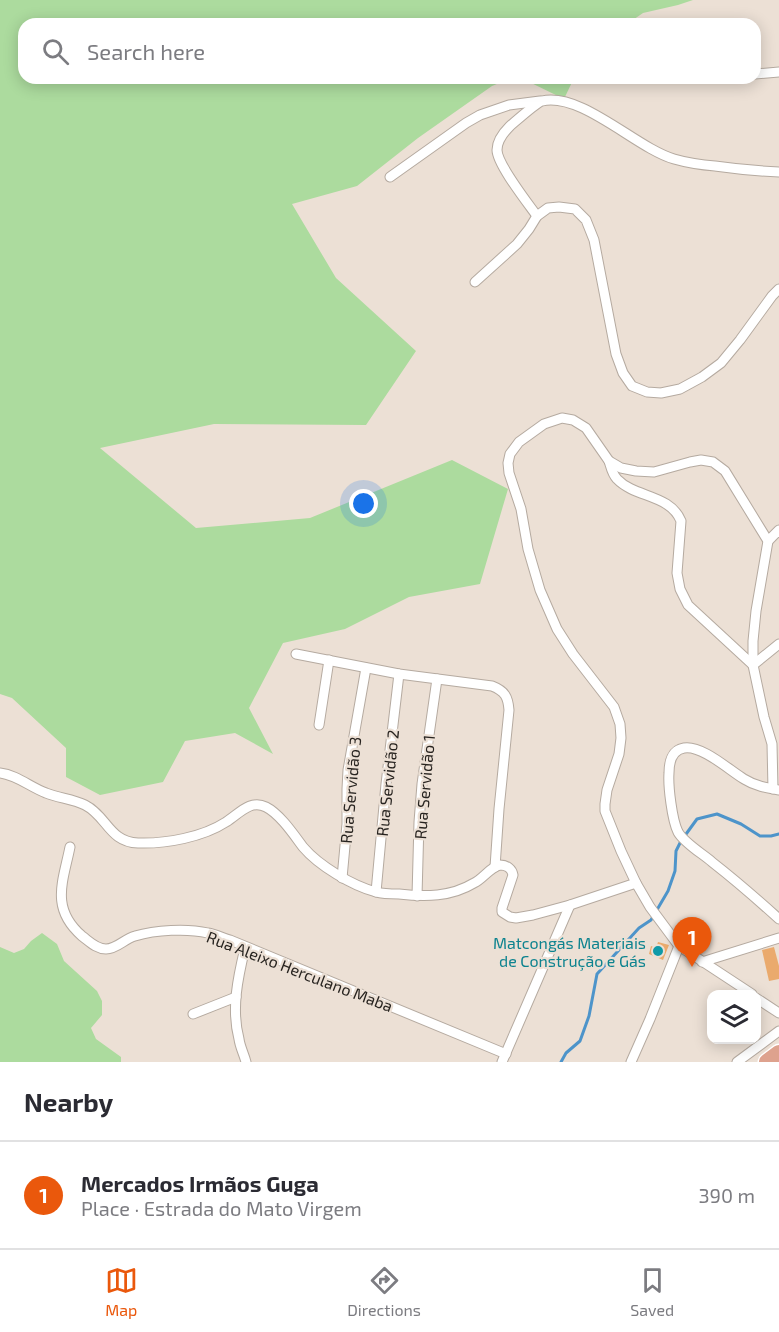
<!DOCTYPE html>
<meta charset="utf-8">
<style>
body{margin:0;font-family:"Exo 2",sans-serif;background:#f2f2f3;color:#2b2b33}
.controls{position:absolute;right:18px;bottom:18px;display:grid;overflow:hidden;border-radius:12px;box-shadow:0 3px 15px #0003}
.controls button{width:54px;height:54px;display:grid;place-items:center;padding:0;border:0;border-bottom:2px solid #e1e1e2;background:#fff;color:#2b2b33;font:30px sans-serif}
.you{position:absolute;left:364px;top:504px;width:21px;height:21px;margin:-15px;border:4px solid #fff;border-radius:50%;background:#1a73e8;box-shadow:0 0 0 9px #1a73e833}
.badge{display:grid;place-items:center;width:39px;height:39px;border-radius:50%;background:#ea580c;color:#fff;font-size:20px;font-weight:700}
.pin{position:absolute;translate:-50% -50px;filter:drop-shadow(0 2px 3px #0008)}
.pin::after{content:'';position:absolute;top:32px;width:21px;height:18px;background:inherit;clip-path:polygon(0 0,100% 0,50% 100%)}
.list{margin:0;padding:0;list-style:none}
h2{display:flex;justify-content:space-between;align-items:center;height:78px;margin:0;padding:0 24px;font-size:26px}
h2 small{font-size:20px;font-weight:400;color:#7c7c81}
.list li{display:grid;grid-template-columns:39px 1fr auto;gap:18px;align-items:center;box-sizing:border-box;height:108px;padding:0 24px;border-top:2px solid #e1e1e2}
.list b{display:block;font-size:22px;white-space:nowrap}
.list p{margin:0;font-size:20px;white-space:nowrap;color:#7c7c81}
.list em{font-size:20px;font-style:normal;color:#7c7c81}
.icon{flex:none;width:33px;height:33px;fill:none;stroke:currentColor;stroke-width:2;stroke-linecap:round;stroke-linejoin:round}
.map{position:relative;flex:none;width:779px;height:1062px;overflow:hidden}
.search{position:absolute;background:#fff;box-shadow:0 3px 15px #0003;left:18px;right:18px;top:18px;height:66px;display:flex;align-items:center;gap:15px;box-sizing:border-box;padding:0 21px;border-radius:18px;color:#7c7c81;font-size:22px}
.sheet{height:186px;background:#fff}
nav{display:flex;justify-content:space-around;align-items:center;box-sizing:border-box;height:84px;border-top:2px solid #e1e1e2;background:#fff;font-size:16px;color:#7c7c81}
nav a{display:grid;justify-items:center;gap:3px}
nav .on{color:#ea580c}
.map>svg:first-child{display:block}
.green{fill:#acdb9e}
.lines{fill:none;stroke-linecap:round;stroke-linejoin:round}
.stream{stroke:#4d94ca;stroke-width:3}
.building{fill:#eaaa6d}
.minor-casing{stroke:#b5aaa0;stroke-width:11}
.trunk-casing{stroke:#fff;stroke-width:19}
.minor{stroke:#fff;stroke-width:9}
.trunk{stroke:#dea28e;stroke-width:16}
.culture-dot{fill:#0f9aa8;stroke:#ece0d5;stroke-width:2}
.labels{text-anchor:middle;dominant-baseline:central;stroke-width:4.5;stroke-linejoin:round;paint-order:stroke}
.street-label{font-size:16px;fill:#282420;stroke:#ece0d5}
.culture-label{font-size:16px;fill:#0d838f;stroke:#ece0d5;text-anchor:end}
</style>
<div class="map">
<svg width="779" height="1062" viewBox="0 0 779 1062">
<rect width="100%" height="100%" fill="#ece0d5"/>
<g class="green">
<polygon points="0,0 693,0 678,5 643,13 627,24 24,24 24,78 511,78 492,86 418,138 357,186 292,204 336,278 416,351 366,425 214,424 100,448 196,528 310,518 452,460 508,489 480,584 409,597 345,629 283,643 249,708 273,754 235,733 185,741 163,782 100,795 66,777 66,748 12,698 0,694"/>
<polygon points="521,78 574,78 564,99"/>
<polygon points="42,933 57,944 64,961 97,991 102,1001 102,1015 91,1028 96,1039 121,1057 121,1062 0,1062 0,947 14,953 24,949 31,941"/>
</g>
<g class="lines">
<polyline class="stream" points="561,1062 566,1053 580,1041 589,1016 597,974 639,928 651,920 668,891 675,871 676,851 681,841 697,819 717,814 741,824 760,836 771,836 779,834"/>
</g>
<g class="building">
<polygon points="658,942 669,945 663,960 649,954 651,946 656,948"/>
<polygon points="774,947 779,966 779,979 769,981 762,950"/>
</g>
<g class="lines">
<defs>
<g id="minor">
<polyline points="755,74 779,72"/>
<polyline points="390,177 466,123 480,115 509,105 540,101"/>
<path d="M537,216C527,202 497,164 497,150C497,140 504,132 510,126C516,121 536,103 542,101C582,92 636,148 674,159C688,163 701,165 715,166C736,169 758,171 779,172"/>
<polyline points="475,282 517,244 529,229 537,216 548,208 559,207 575,209 586,220 594,240 616,354 623,373 632,386 647,392 661,393 680,389 702,377 721,363 740,340 772,296 779,289"/>
<path d="M609,461C611,467 612,474 617,479C635,498 670,494 681,521L677,573L680,589L688,605L753,665L779,644"/>
<polyline points="768,541 779,530"/>
<path d="M296,654L399,674L492,686C505,691 508,697 509,710L499,809L495,867"/>
<polyline points="319,725 329,660"/>
<path d="M0,773C17,775 30,787 46,793C58,798 73,799 85,805C107,816 109,842 138,843C166,844 203,837 226,822C239,814 250,799 266,807C280,814 294,835 303,847C319,866 353,886 376,892C383,894 392,894 399,894C425,897 451,897 474,883C483,879 490,867 500,865C507,865 512,869 513,875L502,908V912L510,917L516,918L533,915L570,905L636,883"/>
<path d="M779,790C767,788 755,786 744,779C729,770 702,745 684,748C672,750 669,762 669,773C668,786 672,820 678,832C684,843 703,854 712,862C735,880 757,899 779,919"/>
<path d="M70,847C63,882 50,908 82,936C89,941 96,949 106,949C117,949 124,939 135,936C155,930 187,928 208,933C215,934 223,938 230,940L506,1054"/>
<polyline points="342,878 347,824 347,789 348,770 366,668"/>
<polyline points="376,892 386,784 399,674"/>
<polyline points="417,896 419,822 422,784 437,679"/>
<path d="M245,948C238,977 231,1009 239,1039C240,1047 244,1054 246,1062"/>
<polyline points="702,962 779,938"/>
<polyline points="752,994 679,946 650,907 636,883 621,851 605,811 605,804 607,790 619,754 621,738 620,724 614,707 573,654 557,629 540,590 528,549 521,509 509,473 508,463 510,454 519,442 544,424 562,418 573,420 586,428 609,461 621,468 636,471 654,472 690,462 701,460 713,462 725,471 768,541 756,611 753,641 753,665 764,717 772,744 773,789"/>
<polyline points="756,998 779,1013"/>
<polyline points="193,1014 236,997"/>
<polyline points="502,1062 570,905"/>
<polyline points="631,1062 650,1019 679,946"/>
<polyline points="737,1062 779,1031"/>
</g>
<polyline id="trunk" points="767,1062 779,1053"/>
</defs>
<use href="#minor" class="minor-casing"/>
<use href="#trunk" class="trunk-casing"/>
<use href="#minor" class="minor"/>
<use href="#trunk" class="trunk"/>
</g>
<circle class="culture-dot" cx="658" cy="951" r="6"/>
<g class="labels">
<g class="street-label">
<text transform="translate(387 783) rotate(-84)">Rua Servidão 2</text>
<text transform="translate(424 787) rotate(-85)">Rua Servidão 1</text>
<text transform="translate(350 790) rotate(-85)">Rua Servidão 3</text>
<text transform="translate(300 971) rotate(21)">Rua Aleixo Herculano Maba</text>
</g>
<g class="culture-label">
<text x="646" y="942">Matcongás Materiais<tspan x="646" dy="18">de Construção e Gás</tspan></text>
</g>
</g>
</svg>
<div class="controls">
<button><svg class="icon" aria-label="layers" viewBox="0 0 24 24"><path d="M12 4l9 5-9 5-9-5zM3 14l9 5 9-5"/></svg></button>
</div>
<div class="you"></div>
<div class="pin badge" style="left:692px;top:967px">1</div>
<div class="search"><svg class="icon" aria-label="search" viewBox="0 0 24 24"><circle cx="10" cy="10" r="6"/><path d="M15 15l6 6"/></svg>Search here</div>
</div>
<section class="sheet">
<h2>Nearby<small></small></h2>
<ul class="list">
<li><span class="badge">1</span><div><b>Mercados Irmãos Guga</b><p>Place · Estrada do Mato Virgem</p></div><em>390 m</em></li>
</ul>
</section>
<nav>
<a class="on"><svg class="icon" aria-label="map" viewBox="0 0 24 24"><path d="M3 6l6-2 6 2 6-2v14l-6 2-6-2-6 2zM9 4v14M15 6v14"/></svg>Map</a>
<a><svg class="icon" aria-label="directions" viewBox="0 0 24 24"><path d="M12 3l9 9-9 9-9-9zM9 14v-3h6M13 9l2 2-2 2"/></svg>Directions</a>
<a><svg class="icon" aria-label="saved" viewBox="0 0 24 24"><path d="M7 4h10v16l-5-4-5 4z"/></svg>Saved</a>
</nav>
